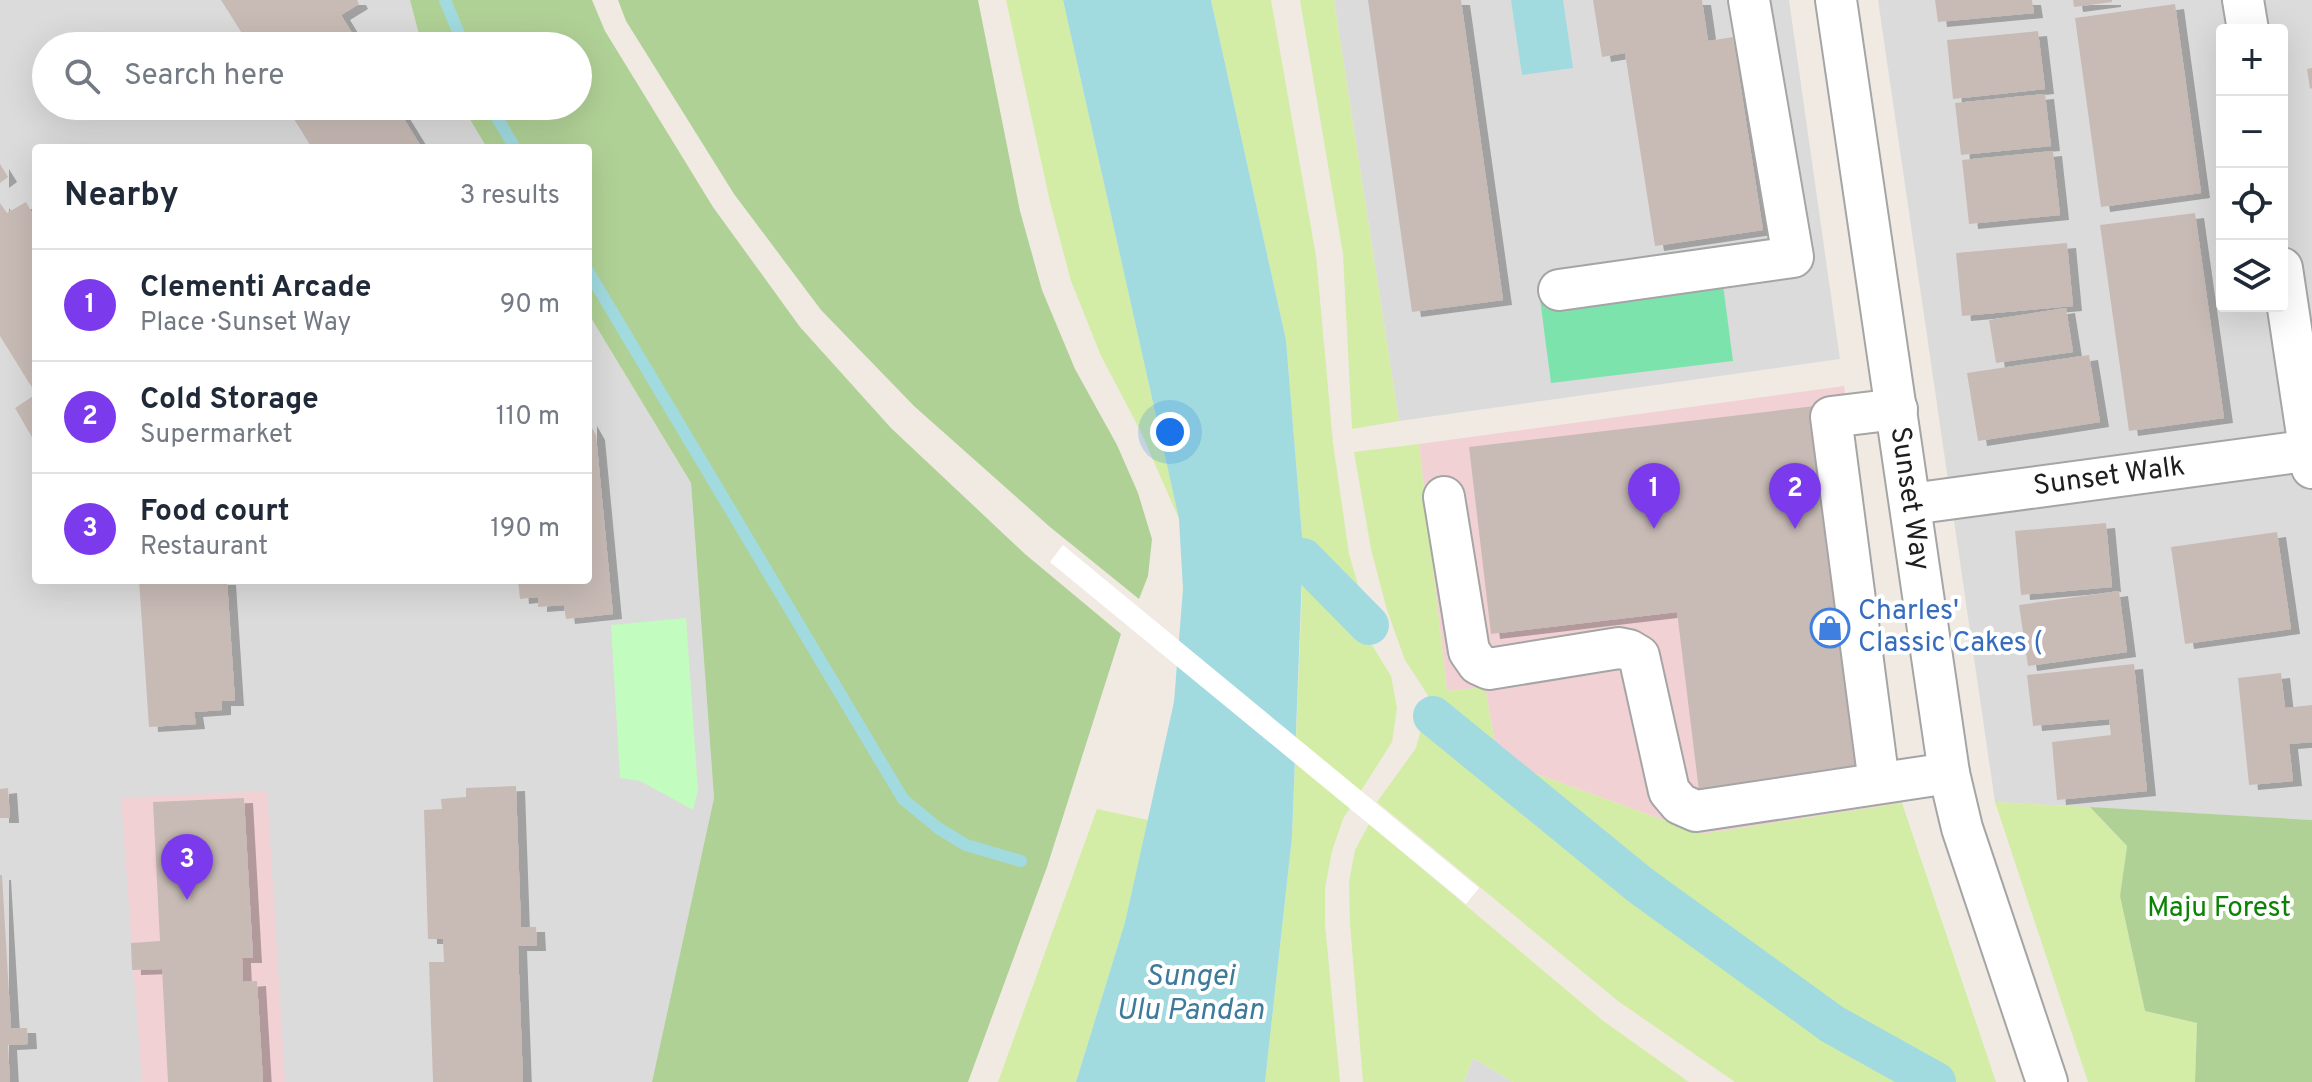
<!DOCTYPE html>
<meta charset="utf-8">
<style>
body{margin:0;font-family:Overpass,sans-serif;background:#f2f2f3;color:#1f2937}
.controls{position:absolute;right:24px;top:24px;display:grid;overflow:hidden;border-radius:8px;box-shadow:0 8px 32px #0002}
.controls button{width:72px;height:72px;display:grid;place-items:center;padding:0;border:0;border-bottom:2px solid #e0e1e3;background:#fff;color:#1f2937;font:40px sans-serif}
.you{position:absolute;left:1170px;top:432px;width:28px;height:28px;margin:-20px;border:6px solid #fff;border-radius:50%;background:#1a73e8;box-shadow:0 0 0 12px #1a73e833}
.badge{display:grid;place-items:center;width:52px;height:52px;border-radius:50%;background:#7c3aed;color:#fff;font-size:26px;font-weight:700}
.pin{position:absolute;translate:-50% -66px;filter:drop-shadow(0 2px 4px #0008)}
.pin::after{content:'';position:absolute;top:42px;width:28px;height:24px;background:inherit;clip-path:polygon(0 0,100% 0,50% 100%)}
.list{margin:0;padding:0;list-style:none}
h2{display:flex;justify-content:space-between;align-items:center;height:104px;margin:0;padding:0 32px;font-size:34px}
h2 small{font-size:26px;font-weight:400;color:#747a83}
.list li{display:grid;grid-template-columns:52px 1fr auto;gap:24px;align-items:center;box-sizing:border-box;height:112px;padding:0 32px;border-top:2px solid #e0e1e3}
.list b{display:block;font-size:30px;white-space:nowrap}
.list p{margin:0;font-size:26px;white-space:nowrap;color:#747a83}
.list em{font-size:26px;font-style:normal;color:#747a83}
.icon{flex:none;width:44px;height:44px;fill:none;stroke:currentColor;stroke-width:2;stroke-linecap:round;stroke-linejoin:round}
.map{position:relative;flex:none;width:2312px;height:1082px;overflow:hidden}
.search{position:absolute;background:#fff;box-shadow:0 8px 32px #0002;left:32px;top:32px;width:560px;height:88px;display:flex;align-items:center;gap:20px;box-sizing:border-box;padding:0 28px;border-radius:44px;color:#747a83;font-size:30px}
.panel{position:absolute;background:#fff;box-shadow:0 8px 32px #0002;left:32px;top:144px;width:560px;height:440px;border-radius:8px}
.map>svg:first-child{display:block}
.residential{fill:#dcdbdb;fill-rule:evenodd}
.commercial{fill:#f2d1d5}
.grass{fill:#d3eda6}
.forest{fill:#b0d196}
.park{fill:#c2fcbe}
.pitch{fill:#7de3ad}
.water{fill:#a1dbe0}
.pier{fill:#fff}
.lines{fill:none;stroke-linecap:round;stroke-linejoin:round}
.stream{stroke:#a1dbe0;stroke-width:12}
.canal{stroke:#a1dbe0;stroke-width:40}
.building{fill:#c8bbb6;filter:url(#shadow)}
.minor-casing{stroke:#a5a5a5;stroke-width:44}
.minor{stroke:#fff;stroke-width:40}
.labels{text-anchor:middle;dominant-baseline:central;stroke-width:8;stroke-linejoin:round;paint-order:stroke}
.street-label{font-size:28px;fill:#1e1e1e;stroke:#fff}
.shop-label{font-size:28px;fill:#366cbe;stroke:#fff;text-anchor:start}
.park-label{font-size:28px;fill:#0d8305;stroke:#fff}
.water-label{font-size:30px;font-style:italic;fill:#3d7a9b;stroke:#fff}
</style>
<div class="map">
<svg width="2312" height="1082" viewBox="0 0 2312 1082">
<defs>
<filter id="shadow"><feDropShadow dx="9" dy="5" stdDeviation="0" flood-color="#0004"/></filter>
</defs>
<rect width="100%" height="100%" fill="#f0eae3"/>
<g class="residential">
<polygon points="0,0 410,0 420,39 425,46 46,46 46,106 462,106 487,148 36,148 36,580 588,580 588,313 691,483 714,798 652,1082 0,1082"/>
<polygon points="1334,0 1789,0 1840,359 1399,421"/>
<path d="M1878,0H2312V820L1995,802ZM2222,30H2282V306H2222Z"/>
<polygon points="1473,1058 1513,1082 1464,1082"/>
</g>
<g class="commercial">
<polygon points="1844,386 1902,803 1702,834 1498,760 1485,687 1447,691 1419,444"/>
<polygon points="267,791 285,1082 142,1082 121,798"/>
</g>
<g class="grass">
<polygon points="1006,0 1063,0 1179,519 1140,430 1101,356 1071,281 1050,202"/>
<polygon points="1211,0 1271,0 1316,256 1333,443 1349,554 1366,612 1303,548 1286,340"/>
<polygon points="1300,0 1334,0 1399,421 1352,429 1343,254"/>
<polygon points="1419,444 1447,691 1485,687 1498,760 1702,834 1902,803 1996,1082 1950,1082 1833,1017 1644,880 1438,711 1405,660 1387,610 1371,549 1354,452"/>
<polygon points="1303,566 1364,632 1391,676 1397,708 1392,742 1343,819 1332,851 1325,888 1325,924 1340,1082 1265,1082 1292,837"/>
<polygon points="1423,722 1633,891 1830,1033 1920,1082 1735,1082 1618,1001 1377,802 1416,748"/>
<polygon points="1995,802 2090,807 2127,846 2120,896 2145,1011 2197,1023 2195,1082 2088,1082"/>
<polygon points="1097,809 1148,820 1125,922 1076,1082 998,1082"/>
<polygon points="1369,824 1602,1020 1689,1082 1513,1082 1473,1058 1464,1082 1363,1082 1350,924 1349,882 1355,850"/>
</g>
<g class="forest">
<polygon points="410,0 592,0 605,31 713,207 800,327 891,428 1025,554 1121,634 1047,867 968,1082 652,1082 714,798 691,483 588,313 588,148 487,148 462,106 578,106 578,46 425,46 420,39"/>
<polygon points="618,0 978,0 1020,211 1042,290 1075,369 1117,445 1138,493 1152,539 1148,576 1139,599 1050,527 914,406 821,310 734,194 626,21"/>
<polygon points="2090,807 2312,820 2312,1082 2195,1082 2197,1023 2145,1011 2120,896 2127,846"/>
</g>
<polygon class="park" points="686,618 698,790 693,810 640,781 620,778 611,625"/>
<polygon class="pitch" points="1722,277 1733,361 1551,383 1540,299"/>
<g class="water">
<polygon points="1063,0 1211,0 1286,340 1303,548 1292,837 1265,1082 1076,1082 1125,922 1174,702 1183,589 1179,519"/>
<polygon points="1511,0 1563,0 1573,68 1522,75"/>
</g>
<polygon class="pier" points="1063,545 1479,888 1466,904 1050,562"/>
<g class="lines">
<g class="stream">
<polyline points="445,0 464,46"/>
<polyline points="490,106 515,148"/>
<polyline points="588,271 903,799 938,828 966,845 1021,861"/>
</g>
<g class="canal">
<polyline points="1303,558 1369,625"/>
<polyline points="1433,716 1640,885 1832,1024 1936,1082"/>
</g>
</g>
<g class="building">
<polygon points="221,0 357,0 359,4 341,15 360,46 250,46"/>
<polygon points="1368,0 1461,0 1503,300 1412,312"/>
<polygon points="1593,0 1702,0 1708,41 1733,37 1763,230 1655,246 1625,53 1602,57"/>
<polygon points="1935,0 2032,0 2034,13 1938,22"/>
<polygon points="2073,0 2112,0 2112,2 2074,7"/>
<polygon points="2175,4 2201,193 2101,207 2075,18"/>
<polygon points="2038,31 2045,89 1953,99 1947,40"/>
<polygon points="2312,68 2312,88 2310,89 2307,69"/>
<polygon points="2045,94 2051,146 1961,155 1955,103"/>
<polygon points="286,106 396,106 422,148 312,148"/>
<polygon points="2053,151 2060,215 1969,224 1962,160"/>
<polygon points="0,164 8,177 0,183"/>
<polygon points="26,202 36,220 36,437 33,439 15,408 36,394 0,336 0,203 7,213"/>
<polygon points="2195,213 2224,418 2129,431 2100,225"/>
<polygon points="2067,243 2073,306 1962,316 1956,253"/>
<polygon points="2066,308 2073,352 1996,363 1989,320"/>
<polygon points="2089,355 2100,422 1978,441 1967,373"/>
<polygon points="1815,406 1860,773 1699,791 1677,612 1491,634 1469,447"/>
<polygon points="588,421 596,435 613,614 566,619 564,605 538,607 538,597 520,599 518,580 588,580"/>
<polygon points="2106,523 2112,587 2021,595 2015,531"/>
<polygon points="2277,532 2291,629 2185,644 2171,547"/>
<polygon points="139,580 227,580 235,701 222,701 222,710 194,712 196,724 149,727"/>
<polygon points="2119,591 2127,652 2028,666 2019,605"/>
<polygon points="2134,664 2147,791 2057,800 2052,742 2111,735 2109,719 2033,726 2027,675"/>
<polygon points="2281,673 2285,708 2312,705 2312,742 2289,744 2293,781 2249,785 2238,678"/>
<polygon points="516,786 521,927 536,927 537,946 518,946 523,1082 433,1082 429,962 444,962 443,939 428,939 424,810 442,809 441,799 466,797 466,788"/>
<polygon points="8,788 10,818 0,818 0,789"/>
<polygon points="244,798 253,958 242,958 243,982 257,981 263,1082 168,1082 162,969 132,970 131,943 160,941 153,802"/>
<polygon points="0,875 2,875 11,1028 27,1028 28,1044 8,1045 10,1082 0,1082"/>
</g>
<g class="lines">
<defs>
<g id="minor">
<path id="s1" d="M1836,0L1949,773L1962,828L2047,1082"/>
<polyline points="2243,0 2248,30"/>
<polyline points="2282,268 2312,468"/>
<polyline points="1559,290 1793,257 1749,0"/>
<polyline points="1444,497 1469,651 1478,664 1489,669 1619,648 1629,650 1639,656 1669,791 1680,804 1696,811 1949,773"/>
<path id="s2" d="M1911,504L2312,450"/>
<polyline points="1879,783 1831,417 1897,409"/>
</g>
</defs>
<use href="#minor" class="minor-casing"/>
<use href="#minor" class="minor"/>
</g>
<defs>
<symbol id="shop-ring" viewBox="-11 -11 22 22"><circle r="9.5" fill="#fff" stroke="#3f7fe0" stroke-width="1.5"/><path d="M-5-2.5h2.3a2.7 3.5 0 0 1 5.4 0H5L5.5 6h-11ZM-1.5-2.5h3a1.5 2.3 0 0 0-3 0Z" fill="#3f7fe0"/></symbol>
</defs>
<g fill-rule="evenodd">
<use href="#shop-ring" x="1808" y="606" width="44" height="44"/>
</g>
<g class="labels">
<g class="street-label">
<text stroke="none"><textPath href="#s2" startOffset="200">Sunset Walk</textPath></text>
<text stroke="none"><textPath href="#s1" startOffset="504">Sunset Way</textPath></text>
</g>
<g class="shop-label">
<text x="1858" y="612">Charles'<tspan x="1858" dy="32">Classic Cakes (</tspan></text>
</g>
<g class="park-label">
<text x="2219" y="909">Maju Forest</text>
</g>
<g class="water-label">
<text x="1190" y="977">Sungei<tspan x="1190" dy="34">Ulu Pandan</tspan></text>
</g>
</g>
</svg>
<div class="controls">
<button>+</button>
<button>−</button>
<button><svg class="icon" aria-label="locate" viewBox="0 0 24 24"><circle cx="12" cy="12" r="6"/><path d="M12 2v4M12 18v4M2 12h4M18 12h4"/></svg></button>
<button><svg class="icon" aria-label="layers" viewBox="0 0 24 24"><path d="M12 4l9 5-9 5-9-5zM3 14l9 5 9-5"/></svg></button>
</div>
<div class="you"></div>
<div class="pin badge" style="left:1654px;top:529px">1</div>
<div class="pin badge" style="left:1795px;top:529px">2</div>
<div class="pin badge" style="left:187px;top:900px">3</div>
<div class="search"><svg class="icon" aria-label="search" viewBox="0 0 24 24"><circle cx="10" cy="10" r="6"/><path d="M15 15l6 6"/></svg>Search here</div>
<section class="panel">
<h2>Nearby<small>3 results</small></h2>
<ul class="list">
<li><span class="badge">1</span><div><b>Clementi Arcade</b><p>Place · Sunset Way</p></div><em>90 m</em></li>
<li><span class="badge">2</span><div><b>Cold Storage</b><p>Supermarket</p></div><em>110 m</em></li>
<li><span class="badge">3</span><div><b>Food court</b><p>Restaurant</p></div><em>190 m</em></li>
</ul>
</section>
</div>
